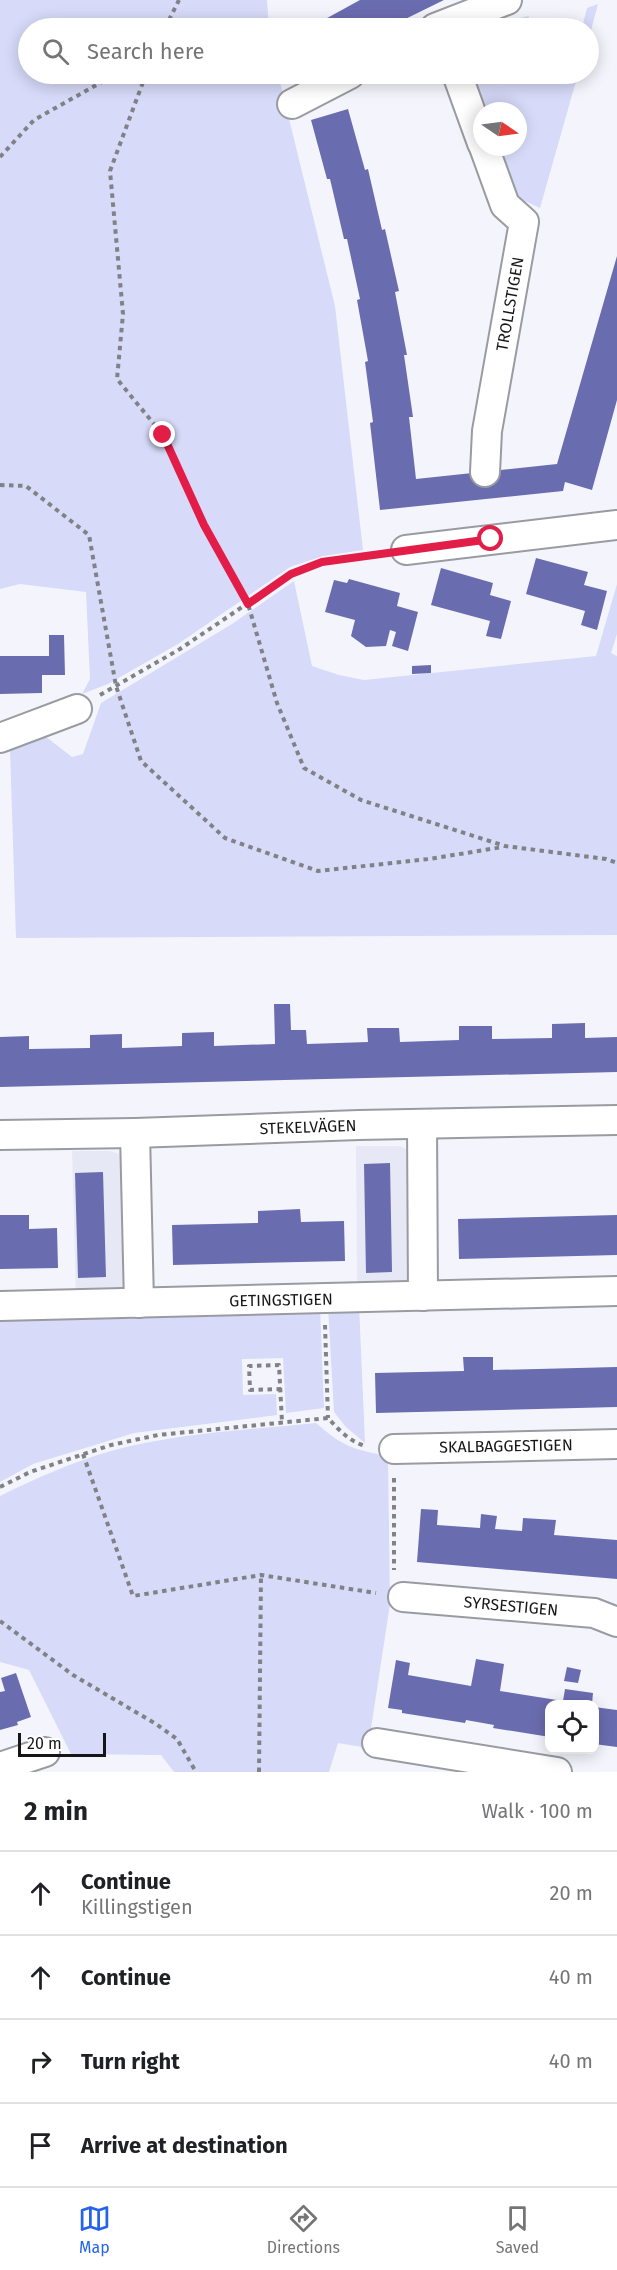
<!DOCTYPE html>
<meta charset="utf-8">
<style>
body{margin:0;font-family:"Fira Sans",sans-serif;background:#f6f6f6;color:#202124}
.controls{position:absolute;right:18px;bottom:18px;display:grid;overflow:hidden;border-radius:12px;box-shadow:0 3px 15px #0003}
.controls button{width:54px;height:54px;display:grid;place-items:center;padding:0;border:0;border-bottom:2px solid #e0e0e0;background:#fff;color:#202124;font:30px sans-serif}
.compass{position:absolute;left:473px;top:102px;width:54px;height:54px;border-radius:50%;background:#fff;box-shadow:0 3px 15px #0003;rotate:103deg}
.scale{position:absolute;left:18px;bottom:15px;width:88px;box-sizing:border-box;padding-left:6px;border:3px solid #161618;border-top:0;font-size:16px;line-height:21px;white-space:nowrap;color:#161618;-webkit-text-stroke:4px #fff;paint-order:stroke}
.stop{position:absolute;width:18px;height:18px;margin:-14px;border:4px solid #e11d48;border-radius:50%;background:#fff}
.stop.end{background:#e11d48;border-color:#fff;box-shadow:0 2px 6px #0008}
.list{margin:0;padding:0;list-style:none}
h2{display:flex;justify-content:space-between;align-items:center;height:78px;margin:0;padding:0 24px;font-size:26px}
h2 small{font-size:20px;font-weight:400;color:#757577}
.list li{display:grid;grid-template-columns:39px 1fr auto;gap:18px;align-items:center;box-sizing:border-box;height:84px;padding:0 24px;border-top:2px solid #e0e0e0}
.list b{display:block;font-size:22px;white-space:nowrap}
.list p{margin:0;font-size:20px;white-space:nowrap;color:#757577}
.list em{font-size:20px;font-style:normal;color:#757577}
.icon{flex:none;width:33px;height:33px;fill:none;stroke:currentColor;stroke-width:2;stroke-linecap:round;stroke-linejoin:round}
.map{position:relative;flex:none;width:617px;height:1772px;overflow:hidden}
.search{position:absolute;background:#fff;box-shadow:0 3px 15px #0003;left:18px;right:18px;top:18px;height:66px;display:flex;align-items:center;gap:15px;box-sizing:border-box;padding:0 21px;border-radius:33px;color:#757577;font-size:22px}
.sheet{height:414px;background:#fff}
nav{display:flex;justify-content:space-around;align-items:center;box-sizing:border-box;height:84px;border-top:2px solid #e0e0e0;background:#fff;font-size:16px;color:#757577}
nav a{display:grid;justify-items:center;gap:3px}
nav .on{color:#2563eb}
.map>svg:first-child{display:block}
.built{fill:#e6e8f6}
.green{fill:#d7daf8}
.building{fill:#6a6cb0}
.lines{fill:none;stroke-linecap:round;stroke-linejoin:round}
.street-casing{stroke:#9a9ba1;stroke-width:32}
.path{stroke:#818286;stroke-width:4;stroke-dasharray:4.5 4.5;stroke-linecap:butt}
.street{stroke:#fff;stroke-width:28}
.route{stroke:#e11d48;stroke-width:8}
.labels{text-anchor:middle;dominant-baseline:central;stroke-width:5;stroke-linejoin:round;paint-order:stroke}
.street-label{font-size:16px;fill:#161618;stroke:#fff}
</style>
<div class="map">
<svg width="617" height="1772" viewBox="0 0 617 1772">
<rect width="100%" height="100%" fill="#f4f5fc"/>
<g class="built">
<polygon points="356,1146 400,1146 408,1150 417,1271 406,1283 357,1290"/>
<polygon points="72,1151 109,1151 121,1154 132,1278 120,1292 76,1298"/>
</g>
<g class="green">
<polygon points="0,0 267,0 269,28 28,28 28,74 278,74 335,306 363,550 323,556 290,567 178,644 108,684 82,694 90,679 86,592 20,584 0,589"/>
<polygon points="598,4 589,38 588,28 582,28 587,8"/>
<polygon points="529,16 526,28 475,28"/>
<polygon points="465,74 578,74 540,208 507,193 491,147 518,147 518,111 482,111"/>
<polygon points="294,581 312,666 339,675 364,680 596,656 617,584 617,634 611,653 617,656 617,935 16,938 10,749 45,736 72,757 83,754 101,703 232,624"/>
<polygon points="359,1305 365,1443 346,1427 334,1412 328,1307"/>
<polygon points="320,1307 324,1408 286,1413 283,1358 242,1359 243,1395 276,1394 277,1415 134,1433 33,1464 0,1482 0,1312"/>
<path d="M316,1423C342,1446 354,1450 388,1456L390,1604L368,1748L338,1743L329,1772H174L161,1755L71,1754L29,1670L0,1662V1496C36,1478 73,1462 111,1451C176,1433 249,1430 316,1423Z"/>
</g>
<g class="building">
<polygon points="360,0 444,0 387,28 309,28"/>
<polygon points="348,109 365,170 368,169 382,230 385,229 399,291 395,292 407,355 404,355 413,417 409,417 416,479 557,464 617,256 617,400 592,490 565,482 563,491 380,510 370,423 373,422 365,362 368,361 357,300 360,299 347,239 344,239 330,179 327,179 311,120"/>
<polygon points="536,558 588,572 584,585 607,591 597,630 581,625 585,611 526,594"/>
<polygon points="441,568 493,583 490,595 511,601 501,639 486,636 490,621 431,605"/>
<polygon points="349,579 400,593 397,606 418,612 408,651 392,646 396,632 390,630 386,646 366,647 351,636 355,620 325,612 334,580 347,583"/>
<polygon points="49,635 64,635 65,675 42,675 42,693 0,694 0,656 49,656"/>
<polygon points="431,665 431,673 412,674 412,666"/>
<polygon points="274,1004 290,1004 291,1030 306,1030 307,1044 368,1042 367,1028 399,1028 400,1042 459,1040 459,1026 492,1026 492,1039 552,1038 552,1024 585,1023 585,1038 617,1037 617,1072 0,1087 0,1037 29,1036 29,1049 90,1048 90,1035 122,1034 122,1048 182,1046 182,1033 214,1032 214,1046 275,1044"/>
<polygon points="390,1163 392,1272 366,1273 364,1164"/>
<polygon points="103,1172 106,1277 78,1278 75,1173"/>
<polygon points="300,1209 301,1222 344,1221 345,1261 173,1265 172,1225 258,1223 258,1211"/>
<polygon points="0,1215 29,1215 29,1229 57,1228 58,1268 0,1269"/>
<polygon points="617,1215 617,1255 459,1259 458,1219"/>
<polygon points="463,1357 493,1357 493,1370 617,1367 617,1407 376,1413 375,1373 464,1371"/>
<polygon points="421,1509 438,1510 437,1525 480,1528 481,1514 497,1516 495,1529 522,1531 523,1518 556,1520 554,1535 617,1540 617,1579 417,1562"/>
<polygon points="476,1659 504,1664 500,1691 563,1701 565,1689 593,1693 592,1704 550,1704 550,1737 493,1728 494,1725 466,1720 465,1723 402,1713 402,1710 388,1708 396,1660 410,1663 408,1675 471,1686"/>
<polygon points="567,1667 581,1670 578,1683 564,1681"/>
<polygon points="16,1673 31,1717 17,1722 18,1725 0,1730 0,1692 5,1691 1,1678"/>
<polygon points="594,1707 617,1710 617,1747 594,1744"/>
</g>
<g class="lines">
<defs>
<g id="street">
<polyline points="435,28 507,0"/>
<polyline points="457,74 482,143"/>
<polyline points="292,104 350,74"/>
<polyline points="484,147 505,205 524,222 487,431 485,472"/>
<polyline points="406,550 617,525"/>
<polyline points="0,738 77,709"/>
<polyline points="422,1124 423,1296"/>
<polyline points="135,1133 139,1303"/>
<polyline points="0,1135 135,1133 359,1125 617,1120"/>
<polyline points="0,1306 617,1291"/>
<polyline points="394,1449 617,1444"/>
<polyline points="403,1597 594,1613 617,1622"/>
<polyline points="377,1743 557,1772"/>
<polyline points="0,1767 45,1752"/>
</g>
</defs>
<use href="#street" class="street-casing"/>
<g class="path">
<polyline points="165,28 179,0"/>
<polyline points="146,74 110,171 123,314 117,379 163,435 204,525 248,604 277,703 304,768 361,800 505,846 606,859 617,863"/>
<polyline points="0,157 34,120 116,74"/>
<polyline points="0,485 26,486 89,535 116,686 141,761 225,838 318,871 429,859 503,847"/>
<polyline points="100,695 180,649 291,574 322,562 379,554"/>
<polyline points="325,1325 328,1418"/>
<polyline points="281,1389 250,1390 249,1366 279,1365 282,1422"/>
<polyline points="83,1454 133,1596 261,1575 376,1593"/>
<polyline points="394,1478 394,1570"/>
<path d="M0,1487L30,1472L111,1445L158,1435L328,1418C339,1430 349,1441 365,1446"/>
<polyline points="0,1621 73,1675 156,1724 177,1739 196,1772"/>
<polyline points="259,1772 261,1575"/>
</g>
<use href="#street" class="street"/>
</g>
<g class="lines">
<polyline class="route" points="163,435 204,525 248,604 291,574 322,562 491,539"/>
</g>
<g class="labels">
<g class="street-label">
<text transform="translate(510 304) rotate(-80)">TROLLSTIGEN</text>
<text transform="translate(308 1127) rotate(-2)">STEKELVÄGEN</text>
<text transform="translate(281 1300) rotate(-1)">GETINGSTIGEN</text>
<text transform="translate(506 1446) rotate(-1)">SKALBAGGESTIGEN</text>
<text transform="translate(511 1606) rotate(5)">SYRSESTIGEN</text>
</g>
</g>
</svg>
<div class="controls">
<button><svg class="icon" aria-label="locate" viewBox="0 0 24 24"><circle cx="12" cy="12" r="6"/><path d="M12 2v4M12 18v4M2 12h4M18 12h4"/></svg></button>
</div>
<svg class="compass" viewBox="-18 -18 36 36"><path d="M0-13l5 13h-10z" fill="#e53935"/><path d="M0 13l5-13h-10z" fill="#757577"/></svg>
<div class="scale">20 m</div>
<div class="stop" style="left:491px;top:539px"></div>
<div class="stop end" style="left:163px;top:435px"></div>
<div class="search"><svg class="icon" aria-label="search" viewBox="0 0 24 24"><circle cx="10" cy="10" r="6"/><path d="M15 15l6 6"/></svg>Search here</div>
</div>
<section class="sheet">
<h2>2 min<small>Walk · 100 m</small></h2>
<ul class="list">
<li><svg class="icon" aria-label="ahead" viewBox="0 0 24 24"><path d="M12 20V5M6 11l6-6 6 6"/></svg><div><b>Continue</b><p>Killingstigen</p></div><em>20 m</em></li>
<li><svg class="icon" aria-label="ahead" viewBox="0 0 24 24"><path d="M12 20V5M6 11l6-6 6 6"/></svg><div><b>Continue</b></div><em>40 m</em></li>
<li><svg class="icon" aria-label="right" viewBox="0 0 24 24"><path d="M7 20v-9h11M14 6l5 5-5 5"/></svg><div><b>Turn right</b></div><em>40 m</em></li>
<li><svg class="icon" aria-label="arrive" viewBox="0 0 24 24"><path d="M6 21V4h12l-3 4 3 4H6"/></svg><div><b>Arrive at destination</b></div></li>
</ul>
</section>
<nav>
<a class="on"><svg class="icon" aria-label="map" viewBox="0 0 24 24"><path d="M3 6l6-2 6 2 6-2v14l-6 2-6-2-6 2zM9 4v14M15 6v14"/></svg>Map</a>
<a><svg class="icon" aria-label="directions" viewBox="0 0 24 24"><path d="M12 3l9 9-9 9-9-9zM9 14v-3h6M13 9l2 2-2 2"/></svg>Directions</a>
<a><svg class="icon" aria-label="saved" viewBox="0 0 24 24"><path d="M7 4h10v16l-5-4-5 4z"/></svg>Saved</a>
</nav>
